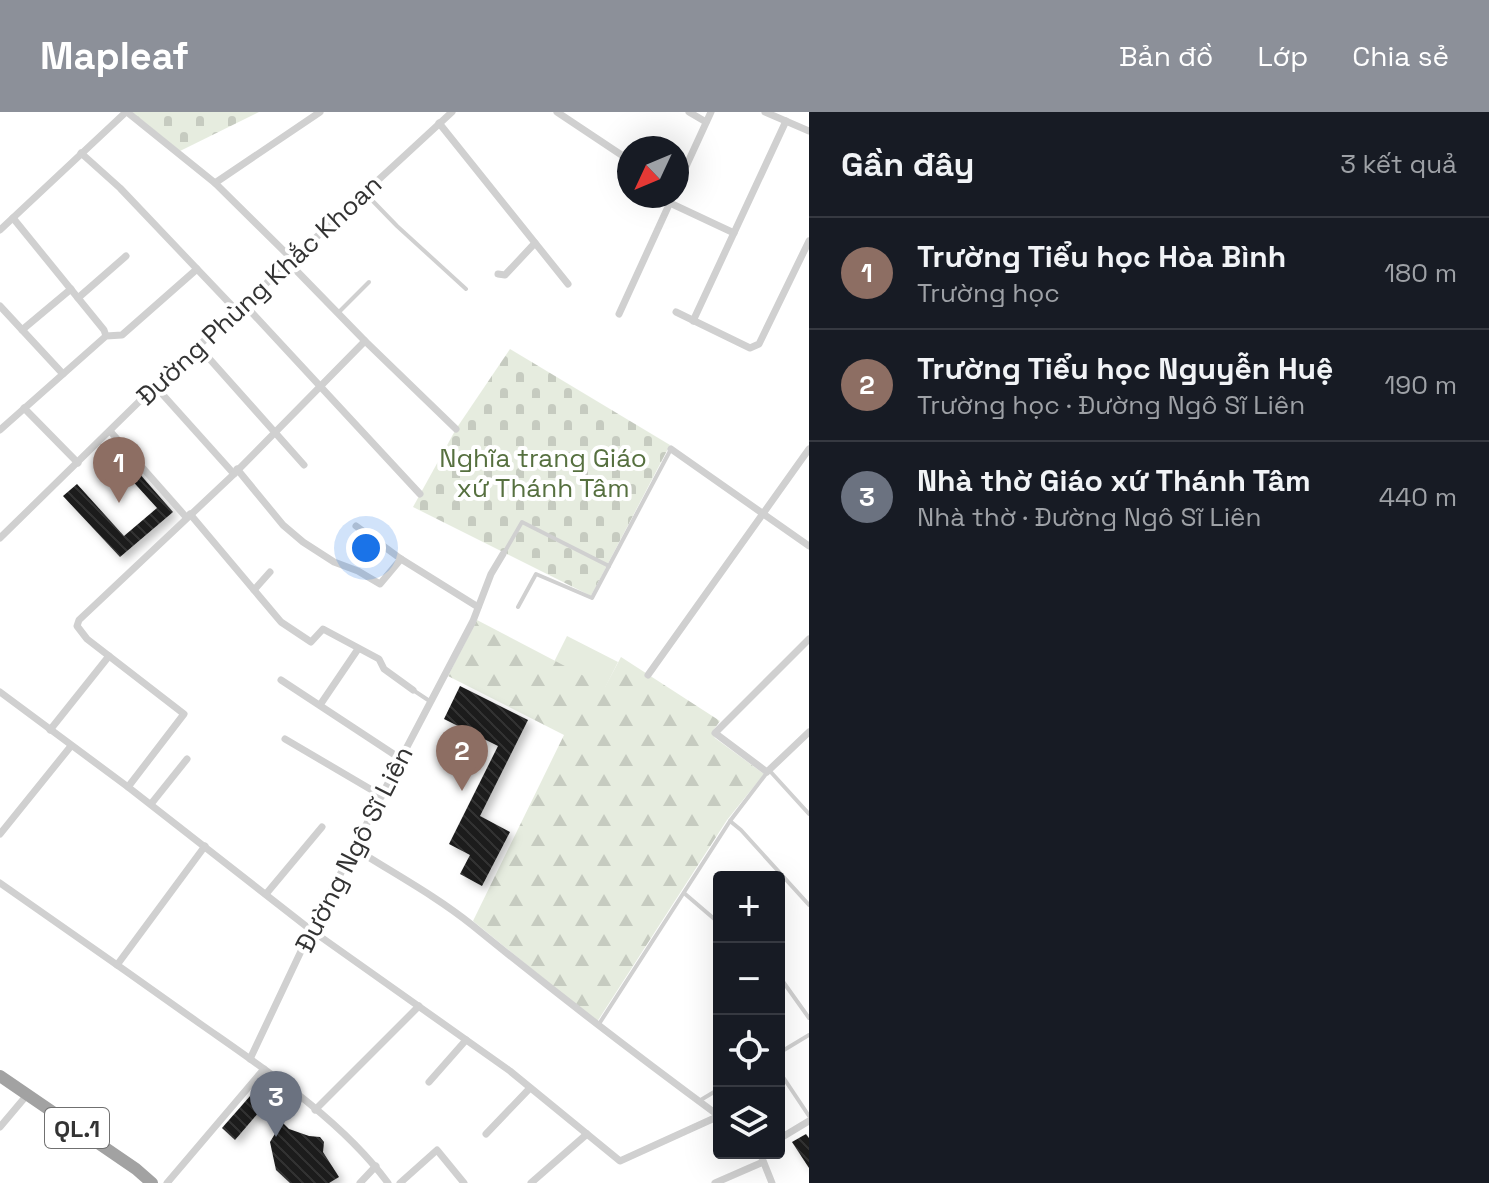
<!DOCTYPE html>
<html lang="vi">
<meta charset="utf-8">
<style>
body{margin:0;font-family:"Space Grotesk",sans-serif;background:#242831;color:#f1f3f6}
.controls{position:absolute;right:24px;bottom:24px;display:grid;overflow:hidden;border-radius:8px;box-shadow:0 8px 32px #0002}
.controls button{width:72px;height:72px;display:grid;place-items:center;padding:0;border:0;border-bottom:2px solid #363941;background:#171b24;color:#f1f3f6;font:40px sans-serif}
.compass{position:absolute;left:617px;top:24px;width:72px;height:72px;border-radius:50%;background:#171b24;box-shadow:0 8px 32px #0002;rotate:226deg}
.you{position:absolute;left:366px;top:436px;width:28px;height:28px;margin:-20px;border:6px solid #fff;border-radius:50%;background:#1a73e8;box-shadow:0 0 0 12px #1a73e833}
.badge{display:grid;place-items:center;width:52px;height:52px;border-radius:50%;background:#8c9099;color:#fff;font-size:26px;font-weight:700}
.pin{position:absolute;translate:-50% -66px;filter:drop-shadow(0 2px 4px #0008)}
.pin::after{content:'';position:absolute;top:42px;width:28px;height:24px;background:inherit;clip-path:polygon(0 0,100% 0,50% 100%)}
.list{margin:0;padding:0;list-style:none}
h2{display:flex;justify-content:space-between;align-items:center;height:104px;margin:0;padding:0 32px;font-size:34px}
h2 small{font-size:26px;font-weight:400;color:#9ea1a6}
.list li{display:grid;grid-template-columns:52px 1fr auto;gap:24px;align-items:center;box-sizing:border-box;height:112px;padding:0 32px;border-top:2px solid #363941}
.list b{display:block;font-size:30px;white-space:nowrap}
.list p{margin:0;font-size:26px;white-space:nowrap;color:#9ea1a6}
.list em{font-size:26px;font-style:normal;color:#9ea1a6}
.icon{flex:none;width:44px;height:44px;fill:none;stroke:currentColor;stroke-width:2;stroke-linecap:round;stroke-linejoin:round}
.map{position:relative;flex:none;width:809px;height:1071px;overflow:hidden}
header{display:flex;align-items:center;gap:48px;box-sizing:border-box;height:112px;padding:0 40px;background:#8c9099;color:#fff}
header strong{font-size:38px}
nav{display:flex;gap:44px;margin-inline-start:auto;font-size:28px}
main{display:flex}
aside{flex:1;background:#171b24}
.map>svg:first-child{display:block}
.green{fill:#e6ecdf}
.forest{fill:url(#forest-firs)}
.cemetery{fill:url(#cemetery-stones)}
.building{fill:url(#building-back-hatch);filter:url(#shadow)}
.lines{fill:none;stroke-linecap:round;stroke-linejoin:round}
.service{stroke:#d0d0d0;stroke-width:4}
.minor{stroke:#d0d0d0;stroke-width:7}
.trunk{stroke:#a2a2a2;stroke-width:12}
.labels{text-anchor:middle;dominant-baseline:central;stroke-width:8;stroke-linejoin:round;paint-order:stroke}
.shield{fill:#fff;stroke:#707070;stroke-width:2}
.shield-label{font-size:24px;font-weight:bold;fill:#333}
.street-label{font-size:26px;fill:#333;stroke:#fff}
.park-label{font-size:26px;fill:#56703f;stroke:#fff}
</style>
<header>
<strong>Mapleaf</strong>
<nav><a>Bản đồ</a><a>Lớp</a><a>Chia sẻ</a></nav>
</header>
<main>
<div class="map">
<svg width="809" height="1071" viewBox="0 0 809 1071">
<defs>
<pattern id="forest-firs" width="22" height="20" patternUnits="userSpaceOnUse" patternTransform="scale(2)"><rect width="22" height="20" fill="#e6ecdf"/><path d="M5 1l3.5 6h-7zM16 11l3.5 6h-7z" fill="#c6cbc0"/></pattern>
<pattern id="cemetery-stones" width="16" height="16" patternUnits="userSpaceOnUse" patternTransform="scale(2)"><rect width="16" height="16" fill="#e6ecdf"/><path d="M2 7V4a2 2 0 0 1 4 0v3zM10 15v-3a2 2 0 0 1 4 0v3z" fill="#c6cbc0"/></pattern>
<pattern id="building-back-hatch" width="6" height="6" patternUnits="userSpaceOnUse" patternTransform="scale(2)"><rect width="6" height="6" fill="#1a1a1a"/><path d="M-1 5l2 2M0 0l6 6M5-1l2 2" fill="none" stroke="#333"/></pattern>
<filter id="shadow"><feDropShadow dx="4.5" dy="4.5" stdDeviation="4" flood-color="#0004"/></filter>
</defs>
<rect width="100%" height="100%" fill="#fff"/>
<polygon class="green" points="567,524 618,550 605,576 554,550"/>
<polygon class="forest" points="477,508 605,575 621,545 720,609 712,620 715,626 764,662 727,708 597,910 473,809 564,623 448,564"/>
<g class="cemetery">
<polygon points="132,0 259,0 180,39"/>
<polygon points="510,237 670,333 591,484 413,395 456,317"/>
</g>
<g class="building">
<polygon points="117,336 173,400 120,445 63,384 77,372 124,424 157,396 118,353 108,363 99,353"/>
<polygon points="460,574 528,608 480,704 510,720 482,774 460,762 470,743 449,732 498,634 444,607"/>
<polygon points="265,967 278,978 235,1028 222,1016"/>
<polygon points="282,1010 289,1017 309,1024 320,1025 324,1030 323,1040 339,1065 329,1071 290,1071 276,1058 270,1030"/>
<polygon points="806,1022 809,1026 809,1056 792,1030"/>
</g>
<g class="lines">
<g class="service">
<polyline points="364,80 397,114 466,177"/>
<polyline points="338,201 369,170"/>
<polyline points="504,441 522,410 609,454"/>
<polyline points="518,495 536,462 592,486 671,337"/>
<polyline points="413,578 431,590"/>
<polyline points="809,702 769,658 730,709 741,718 809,793"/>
<polyline points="684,781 719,811"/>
<polyline points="779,864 809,906"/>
<polyline points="599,912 730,709"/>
<polyline points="779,941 809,923"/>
<polyline points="779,959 809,1004"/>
<polyline points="699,989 719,977"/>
</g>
<g class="minor">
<polyline points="127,0 215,71 292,147"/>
<polyline points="557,0 629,48"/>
<polyline points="689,0 706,10"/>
<polyline points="765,0 809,19"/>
<polyline points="439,11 568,172"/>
<polyline points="81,41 120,76 236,198"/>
<polyline points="215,71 320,0"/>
<polyline points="677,74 711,0"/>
<polyline points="670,91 734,121"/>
<polyline points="13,106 104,218 106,224"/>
<polyline points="0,118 126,0"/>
<polyline points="288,150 365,229 456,317"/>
<polyline points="498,162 505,163 535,131"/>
<polyline points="78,186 126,144"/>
<polyline points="243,191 420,382"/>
<polyline points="0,194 63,262"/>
<polyline points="676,200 750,236 759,232 809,129"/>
<polyline points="619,202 673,84"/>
<polyline points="693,209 786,9"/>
<polyline points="22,218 71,177"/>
<polyline points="198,234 304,353"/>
<polyline points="155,274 234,362"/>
<polyline points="24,296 78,351"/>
<polyline points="0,318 106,224 122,223 197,157"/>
<polyline points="110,319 186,405"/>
<polyline points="671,337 809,434"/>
<polyline points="237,357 283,413 303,430 334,450 358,459 380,472 401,447"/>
<polyline points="190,402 281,510 311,530 323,517 379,547 384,557 413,578"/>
<polyline points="356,414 401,447 478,495"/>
<polyline points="0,426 155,274 452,0"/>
<polyline points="254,478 270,460"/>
<polyline points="648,563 809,337"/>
<polyline points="281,568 401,647"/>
<polyline points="0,580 128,675 311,818 510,959 620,1049 719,1004"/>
<polyline points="320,593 358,537"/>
<polyline points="50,618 109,544"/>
<polyline points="285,627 382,684"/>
<polyline points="769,658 809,620"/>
<polyline points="767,660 715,621 809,527"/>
<polyline points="128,675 184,602 87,527 77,514 79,508 234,362 365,229"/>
<polyline points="151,692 187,647"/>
<polyline points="0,722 71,634"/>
<path d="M354,736C393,761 436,784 472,813C553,879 635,942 719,1004"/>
<path d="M0,771C66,817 133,864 199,911C263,956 341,1007 388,1071"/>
<polyline points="266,782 322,715"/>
<polyline points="117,853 205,734"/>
<polyline points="250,947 311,818 473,509 491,462 503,442"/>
<polyline points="429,970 466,928"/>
<polyline points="315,998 419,894"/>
<polyline points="0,1015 27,983"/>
<polyline points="486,1022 530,976"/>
<polyline points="779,1027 809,1009"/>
<polyline points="760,1041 772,1071"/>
<polyline points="167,1071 264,957"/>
<polyline points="360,1071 376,1054"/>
<polyline points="400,1071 437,1038 464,1071"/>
<polyline points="531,1071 587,1022"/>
<polyline points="715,1071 763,1050"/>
</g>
<polyline class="trunk" points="0,964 136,1057 152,1071"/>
</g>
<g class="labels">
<rect class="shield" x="45" y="996" width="64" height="40" rx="6"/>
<g class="shield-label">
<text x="77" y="1016">QL.1</text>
</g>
<g class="street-label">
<text transform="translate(259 178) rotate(-43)">Đường Phùng Khắc Khoan</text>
<text transform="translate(354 737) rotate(-63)">Đường Ngô Sĩ Liên</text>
</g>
<g class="park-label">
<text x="543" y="346">Nghĩa trang Giáo<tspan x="543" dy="30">xứ Thánh Tâm</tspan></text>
</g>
</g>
</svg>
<div class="controls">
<button>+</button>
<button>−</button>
<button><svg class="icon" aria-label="locate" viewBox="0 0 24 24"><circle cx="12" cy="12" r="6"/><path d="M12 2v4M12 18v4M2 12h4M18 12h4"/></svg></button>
<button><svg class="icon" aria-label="layers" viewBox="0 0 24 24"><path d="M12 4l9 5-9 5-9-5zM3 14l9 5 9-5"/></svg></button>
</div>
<svg class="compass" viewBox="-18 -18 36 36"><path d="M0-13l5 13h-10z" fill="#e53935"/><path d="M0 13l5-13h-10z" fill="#9ea1a6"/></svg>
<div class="you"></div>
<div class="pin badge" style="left:119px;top:391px;background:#8d6e63">1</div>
<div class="pin badge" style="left:462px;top:679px;background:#8d6e63">2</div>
<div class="pin badge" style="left:276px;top:1025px;background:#6b7280">3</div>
</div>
<aside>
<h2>Gần đây<small>3 kết quả</small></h2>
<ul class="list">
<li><span class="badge" style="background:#8d6e63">1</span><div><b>Trường Tiểu học Hòa Bình</b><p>Trường học</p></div><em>180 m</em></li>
<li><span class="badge" style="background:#8d6e63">2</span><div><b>Trường Tiểu học Nguyễn Huệ</b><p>Trường học · Đường Ngô Sĩ Liên</p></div><em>190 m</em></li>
<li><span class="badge" style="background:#6b7280">3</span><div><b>Nhà thờ Giáo xứ Thánh Tâm</b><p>Nhà thờ · Đường Ngô Sĩ Liên</p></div><em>440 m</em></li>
</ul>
</aside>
</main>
